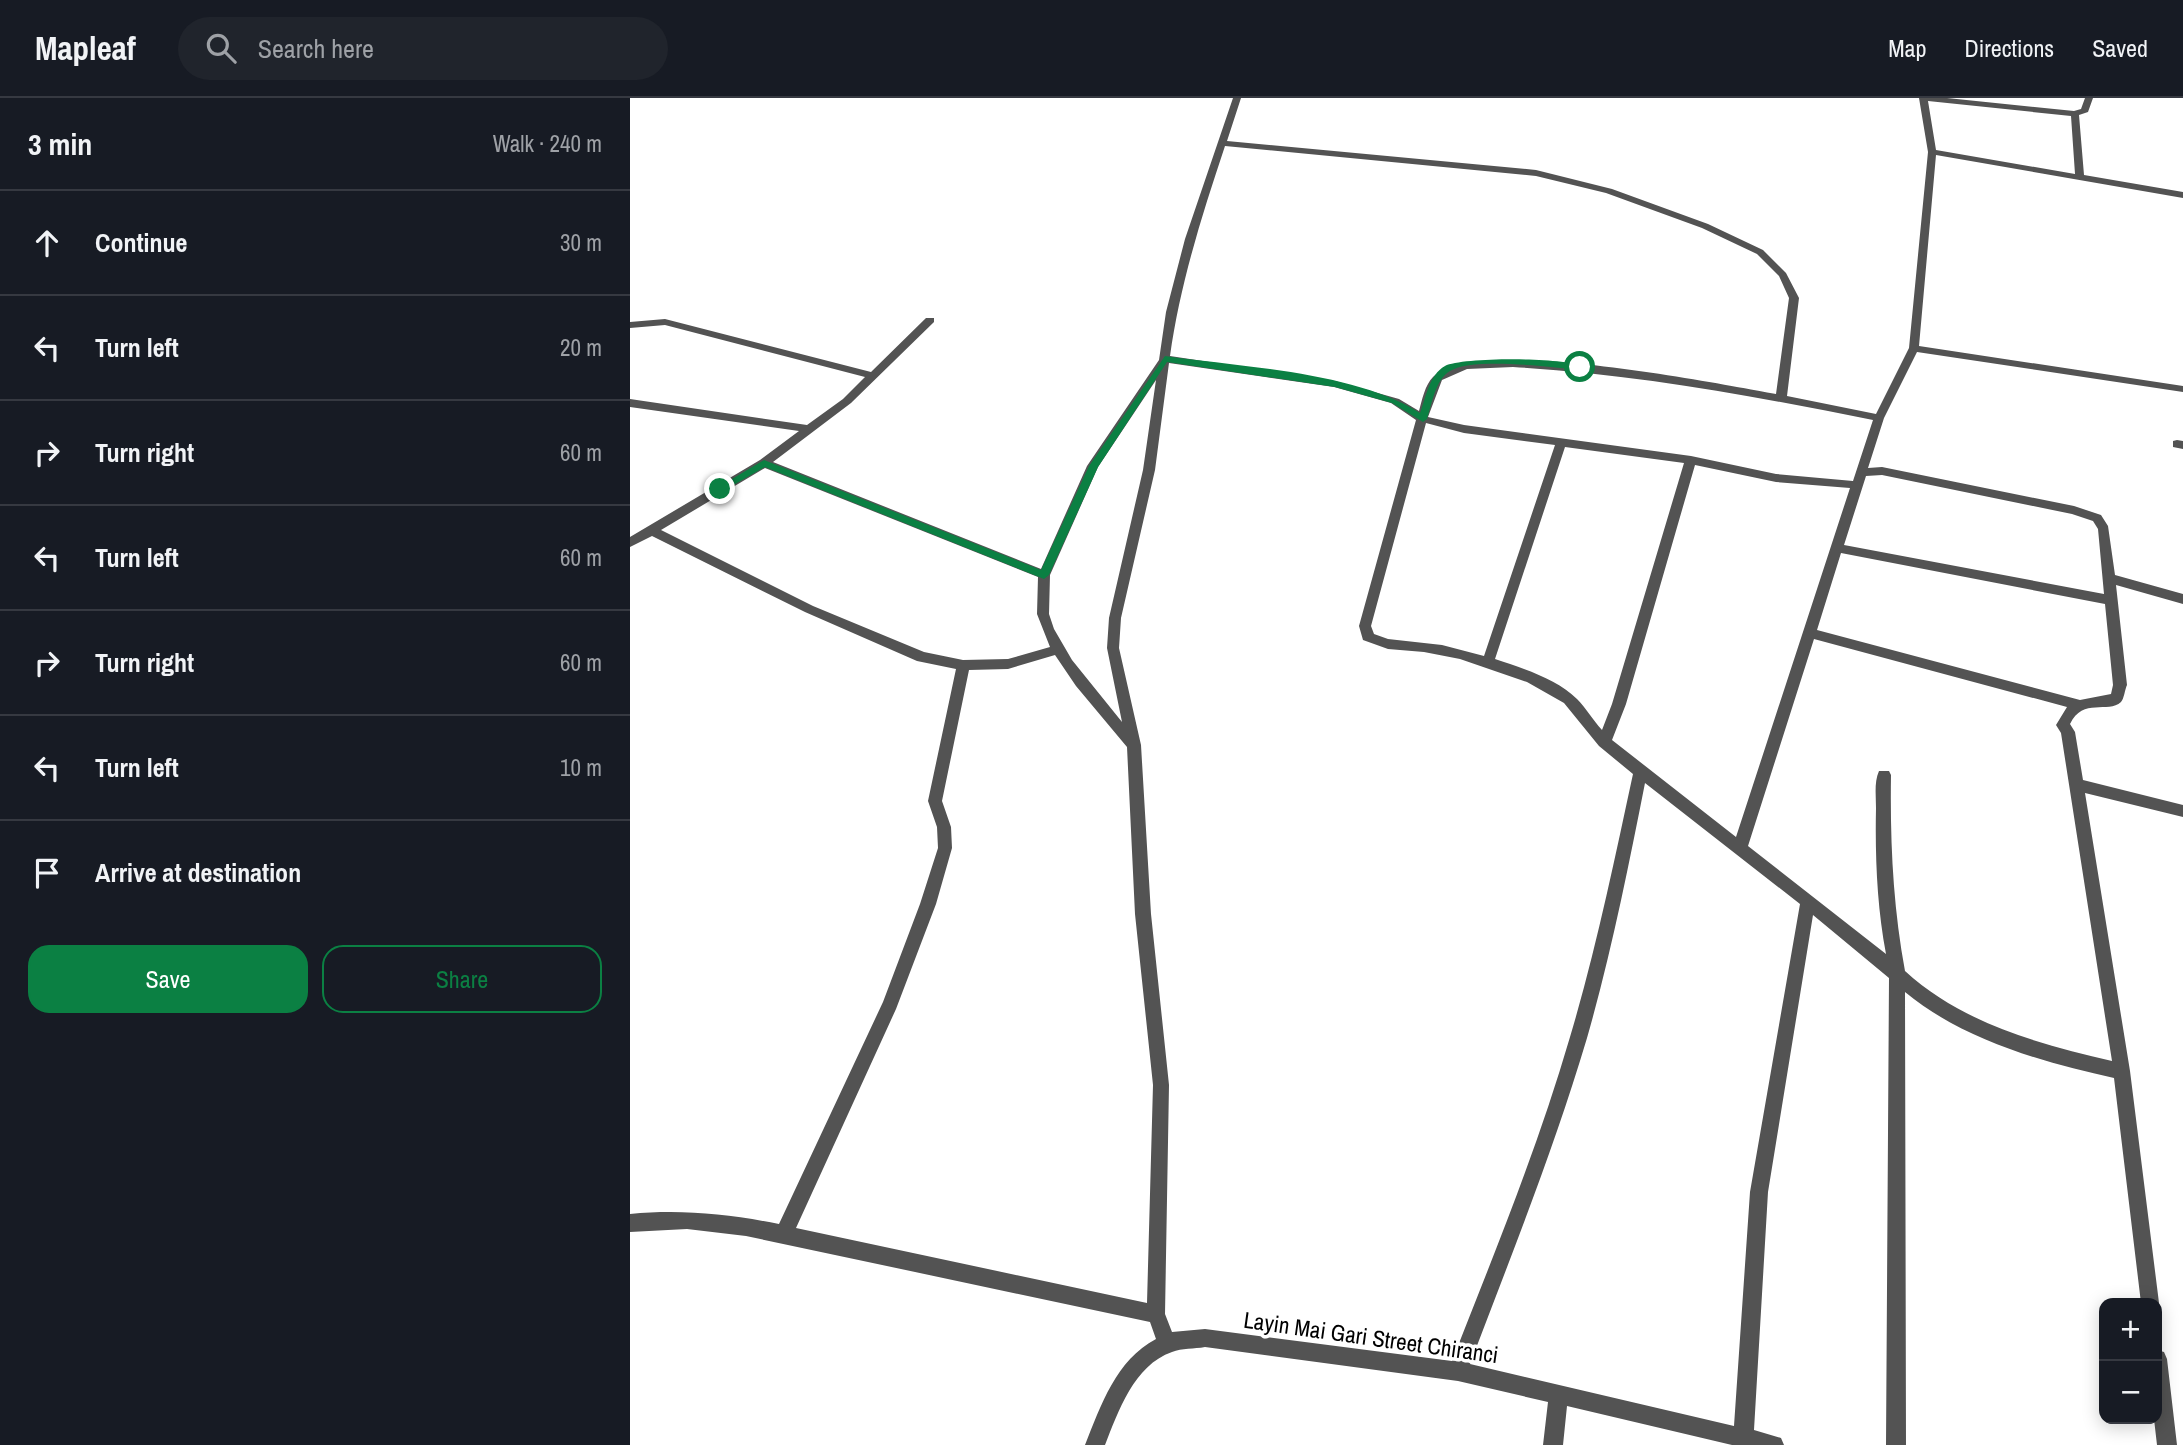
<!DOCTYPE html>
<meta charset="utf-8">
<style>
body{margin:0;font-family:"Archivo Narrow",sans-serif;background:#20242c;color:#f1f3f6}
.controls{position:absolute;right:21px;bottom:21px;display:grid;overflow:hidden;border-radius:14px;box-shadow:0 4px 18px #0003}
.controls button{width:63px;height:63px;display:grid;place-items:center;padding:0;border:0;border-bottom:2px solid #363941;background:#171b24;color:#f1f3f6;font:35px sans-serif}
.stop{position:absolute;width:21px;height:21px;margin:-16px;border:5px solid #0b8043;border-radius:50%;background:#fff}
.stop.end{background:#0b8043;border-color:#fff;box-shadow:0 2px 7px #0008}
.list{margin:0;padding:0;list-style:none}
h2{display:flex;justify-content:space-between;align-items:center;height:91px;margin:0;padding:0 28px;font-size:30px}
h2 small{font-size:23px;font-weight:400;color:#9ea1a6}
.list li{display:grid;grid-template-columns:46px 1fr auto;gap:21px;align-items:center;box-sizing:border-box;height:105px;padding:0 28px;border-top:2px solid #363941}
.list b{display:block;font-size:26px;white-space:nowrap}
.list em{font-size:23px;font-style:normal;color:#9ea1a6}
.actions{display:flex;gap:14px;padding:21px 28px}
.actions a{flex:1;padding:16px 0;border:2px solid #0b8043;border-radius:21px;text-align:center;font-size:24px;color:#0b8043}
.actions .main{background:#0b8043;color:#fff}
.icon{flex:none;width:38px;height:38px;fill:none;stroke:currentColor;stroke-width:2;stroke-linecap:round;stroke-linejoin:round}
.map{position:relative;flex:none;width:1553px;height:1347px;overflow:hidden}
header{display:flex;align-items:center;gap:42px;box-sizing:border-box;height:98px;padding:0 35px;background:#171b24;border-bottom:2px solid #363941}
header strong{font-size:33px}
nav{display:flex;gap:38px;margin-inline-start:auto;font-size:24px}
.search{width:490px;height:63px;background:#20242c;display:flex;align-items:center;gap:18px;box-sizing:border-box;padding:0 24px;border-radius:38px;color:#9ea1a6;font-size:26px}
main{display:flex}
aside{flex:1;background:#171b24}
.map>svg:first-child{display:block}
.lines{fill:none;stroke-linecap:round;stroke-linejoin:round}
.street{fill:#535353;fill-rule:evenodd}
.route{fill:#0b8043}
.labels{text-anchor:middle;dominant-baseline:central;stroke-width:7;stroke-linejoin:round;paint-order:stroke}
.near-street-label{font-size:23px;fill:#000;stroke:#fff}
</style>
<header>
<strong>Mapleaf</strong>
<div class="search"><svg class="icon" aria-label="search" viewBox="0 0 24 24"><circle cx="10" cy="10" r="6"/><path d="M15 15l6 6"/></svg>Search here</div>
<nav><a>Map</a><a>Directions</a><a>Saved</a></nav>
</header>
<main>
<aside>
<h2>3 min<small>Walk · 240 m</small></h2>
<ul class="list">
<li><svg class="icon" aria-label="ahead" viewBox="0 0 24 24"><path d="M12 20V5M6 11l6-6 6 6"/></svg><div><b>Continue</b></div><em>30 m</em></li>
<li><svg class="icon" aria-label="left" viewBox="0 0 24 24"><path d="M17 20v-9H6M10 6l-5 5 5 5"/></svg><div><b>Turn left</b></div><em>20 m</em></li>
<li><svg class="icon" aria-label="right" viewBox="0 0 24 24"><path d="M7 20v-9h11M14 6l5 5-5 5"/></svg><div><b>Turn right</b></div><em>60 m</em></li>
<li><svg class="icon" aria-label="left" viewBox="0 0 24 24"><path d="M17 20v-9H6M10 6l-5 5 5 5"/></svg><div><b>Turn left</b></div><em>60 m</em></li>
<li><svg class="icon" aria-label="right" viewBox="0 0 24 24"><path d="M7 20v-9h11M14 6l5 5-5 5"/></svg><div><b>Turn right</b></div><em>60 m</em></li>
<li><svg class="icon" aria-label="left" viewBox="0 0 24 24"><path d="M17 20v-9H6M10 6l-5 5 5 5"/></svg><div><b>Turn left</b></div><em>10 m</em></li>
<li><svg class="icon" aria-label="arrive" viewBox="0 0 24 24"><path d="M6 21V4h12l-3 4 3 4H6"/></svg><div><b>Arrive at destination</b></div></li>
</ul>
<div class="actions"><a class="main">Save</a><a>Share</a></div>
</aside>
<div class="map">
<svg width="1553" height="1347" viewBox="0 0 1553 1347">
<rect width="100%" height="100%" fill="#fff"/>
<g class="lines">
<g class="street">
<path d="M603,0H611L597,43L906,72L982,91L1078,126L1133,152L1156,175L1169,200L1157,298L1246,316L1279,250L1298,54L1289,0H1317L1444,13L1451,11L1455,0H1463L1458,14L1449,17L1454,77L1553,94V100L1306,57L1289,248L1553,288V294L1287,254L1254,320L1238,370L1252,369L1444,408L1471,417L1478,428L1485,477L1553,496V506L1486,487L1497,587C1495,591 1494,601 1491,604C1478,616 1453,599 1440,626L1445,634L1453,682L1553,707V719L1455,695L1500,973L1529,1205L1527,1211V1205H1511L1484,980C1412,964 1333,942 1275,894L1276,1347H1256L1259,880L1183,817L1138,1094L1124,1332L1151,1340L1154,1347H1102L937,1308L933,1347H913L918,1304L828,1283L575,1249C564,1251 552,1250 542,1254C504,1267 488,1314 475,1347H455C471,1307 486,1262 526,1241L520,1224L116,1138L57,1131L0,1134V1116C51,1111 99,1116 149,1126L253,904L290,806L308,750L307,729L298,703L326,571L287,563L175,514L22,438L0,449V439L130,362L169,333L0,309V301L177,327L213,301L235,279L35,227L0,230V224L35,221L241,274L296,220H304V224L221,305L143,364L411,471L457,368L529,262L536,214L555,141ZM1298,3L1441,18L1445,76L1306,52ZM595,48L906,78L976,95L1072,130L1127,156L1149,178L1159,200L1146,296C1085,285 846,237 803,279C795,287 792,302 789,313L769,301L705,283L540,258C550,186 572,117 595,48ZM539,265L704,289L761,305L786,322L729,528L733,542L758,551L794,554L830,561L897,584L934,605L969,648L1003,676C984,764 966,852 940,939C908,1049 864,1156 822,1263L575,1231L542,1234L535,1216L539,987L521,816L511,647L489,550L491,520L525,372ZM883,269C1005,276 1124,298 1243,322L1223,383L1146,376L1061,358L834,327L798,319L812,282L837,271ZM526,282L513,372L479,520L477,550L492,624L442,562L424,531L419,516L420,477L468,369ZM796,325L834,335L925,347L854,558L812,547L758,541L744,536L741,528ZM935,349L1054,365L982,606L972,632C963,622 956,610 947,601C927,581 892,570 865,561ZM1065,367L1146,384L1220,390L1106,739L982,642L996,606ZM135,370L408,479L407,516L420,549L378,561L333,562L294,554L183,508L31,432ZM1252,377L1442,416L1463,423L1468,431L1474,496L1214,447L1236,378ZM1211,455L1475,506L1483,587L1481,596L1450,602L1187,532ZM1184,541L1437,609L1426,627L1431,635L1482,963C1408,946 1332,925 1275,873C1263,808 1260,744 1261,677L1259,673H1249C1244,684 1246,698 1246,710C1245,759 1247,808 1256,856L1118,748ZM425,557L446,588L497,649L505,816L523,987L517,1205L166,1130L266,911L306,806L322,750L321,729L312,703L339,572L378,571ZM1015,685L1170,806L1120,1094L1104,1328L840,1266C881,1158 924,1051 957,940C981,856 998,771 1015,685Z"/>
<polygon points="1547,342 1553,343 1553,351 1543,349 1543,343"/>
<polygon points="1527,1252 1534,1254 1537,1261 1547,1347 1527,1347 1524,1321 1527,1321"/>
</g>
</g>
<path class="route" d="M535,258C612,269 726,274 790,315C796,299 799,277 815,268C833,259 937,259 954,269L950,272C922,269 842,259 820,273C805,282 802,306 797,321L793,324L762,305L705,289L537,264L468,369L419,477L414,481L135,369L93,393L85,391L134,362L411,472L459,368Z"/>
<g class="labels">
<g class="near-street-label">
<text transform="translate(741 1239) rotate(8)">Layin Mai Gari Street Chiranci</text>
</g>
</g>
</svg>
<div class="controls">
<button>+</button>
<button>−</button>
</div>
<div class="stop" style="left:950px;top:269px"></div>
<div class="stop end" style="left:90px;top:391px"></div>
</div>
</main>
